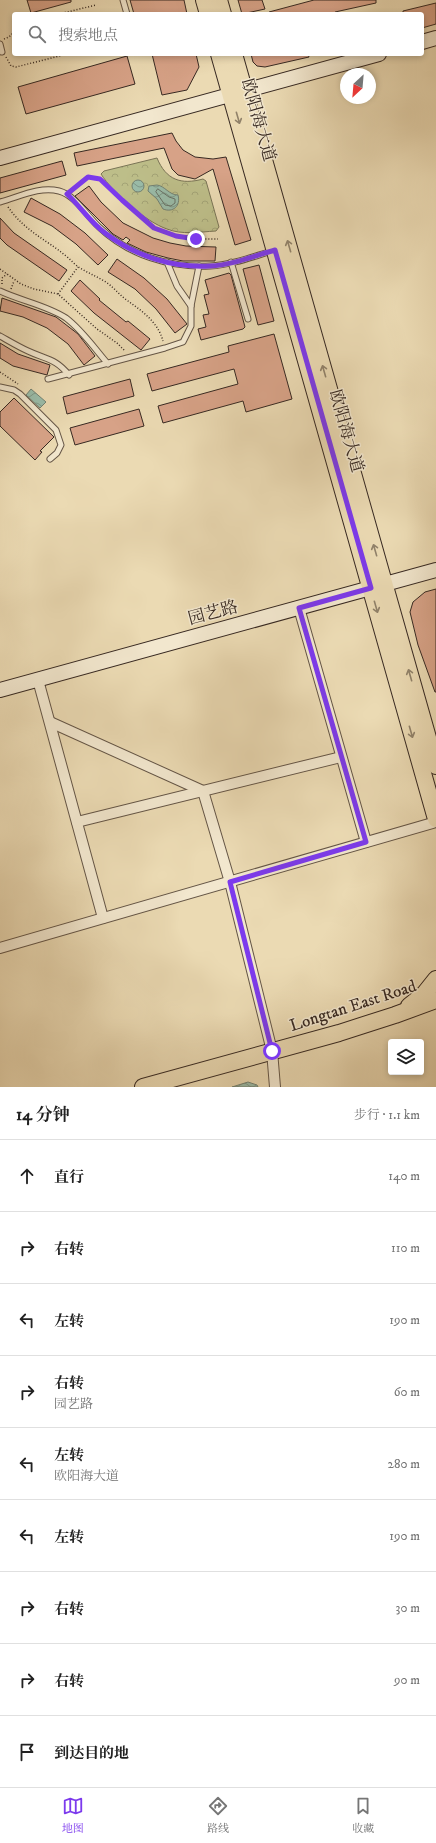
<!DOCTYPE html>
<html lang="zh">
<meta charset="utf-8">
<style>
body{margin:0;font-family:"IM FELL DW Pica","Noto Serif SC",serif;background:#f2f2f2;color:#222}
.controls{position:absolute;right:12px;bottom:12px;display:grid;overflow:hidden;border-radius:4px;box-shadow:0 2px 6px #0003}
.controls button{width:36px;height:36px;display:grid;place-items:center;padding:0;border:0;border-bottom:1px solid #e0e0e0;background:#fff;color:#222;font:20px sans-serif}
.compass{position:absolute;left:340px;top:68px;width:36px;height:36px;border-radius:50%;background:#fff;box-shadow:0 2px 6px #0003;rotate:206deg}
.stop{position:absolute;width:12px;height:12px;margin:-9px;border:3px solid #7c3aed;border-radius:50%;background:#fff}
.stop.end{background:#7c3aed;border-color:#fff;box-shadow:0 1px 4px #0008}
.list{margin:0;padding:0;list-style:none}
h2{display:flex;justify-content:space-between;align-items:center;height:52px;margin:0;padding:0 16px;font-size:17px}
h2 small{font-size:13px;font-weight:400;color:#767676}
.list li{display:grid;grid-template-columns:26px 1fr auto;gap:12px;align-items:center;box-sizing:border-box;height:72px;padding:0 16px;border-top:1px solid #e0e0e0}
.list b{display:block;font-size:15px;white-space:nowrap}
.list p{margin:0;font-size:13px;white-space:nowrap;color:#767676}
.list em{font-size:13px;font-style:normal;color:#767676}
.icon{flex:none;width:22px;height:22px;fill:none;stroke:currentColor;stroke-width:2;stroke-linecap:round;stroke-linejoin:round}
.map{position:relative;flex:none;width:436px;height:1087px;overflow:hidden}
.search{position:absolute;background:#fff;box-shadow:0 2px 6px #0003;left:12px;right:12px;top:12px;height:44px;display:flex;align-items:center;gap:10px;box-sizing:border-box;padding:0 14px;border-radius:4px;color:#767676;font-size:15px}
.sheet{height:700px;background:#fff}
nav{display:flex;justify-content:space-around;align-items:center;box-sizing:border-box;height:56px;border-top:1px solid #e0e0e0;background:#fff;font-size:11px;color:#767676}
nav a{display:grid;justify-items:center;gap:2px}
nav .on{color:#7c3aed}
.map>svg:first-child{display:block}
.park{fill:url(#park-crowns);stroke:#7a7456}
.water{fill:url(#water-waves);stroke:#728172}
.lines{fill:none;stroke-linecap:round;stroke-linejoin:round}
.shore{stroke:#687265;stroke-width:1}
.building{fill:#d7a287;stroke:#372922}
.lane-casing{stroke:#645546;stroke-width:7}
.street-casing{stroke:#645546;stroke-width:12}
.secondary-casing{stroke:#372922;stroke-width:16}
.primary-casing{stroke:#372922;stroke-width:18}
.path{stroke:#372922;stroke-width:1.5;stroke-dasharray:1 2;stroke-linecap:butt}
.lane{stroke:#f2e7ce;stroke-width:5}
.street{stroke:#f2e7ce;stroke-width:10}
.secondary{stroke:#f2e7ce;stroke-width:14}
.primary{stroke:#ebdab3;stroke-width:16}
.oneway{stroke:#91826a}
.route{stroke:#7c3aed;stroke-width:5}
.labels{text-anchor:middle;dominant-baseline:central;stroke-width:3;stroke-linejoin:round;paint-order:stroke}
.street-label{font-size:17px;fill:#372922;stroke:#f2e7ce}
</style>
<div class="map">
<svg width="436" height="1087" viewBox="0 0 436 1087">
<defs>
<pattern id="park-crowns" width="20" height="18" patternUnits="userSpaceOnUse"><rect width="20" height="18" fill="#bdbe89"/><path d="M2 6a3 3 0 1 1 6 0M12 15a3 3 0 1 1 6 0" fill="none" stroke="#a3a376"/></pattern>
<pattern id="water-waves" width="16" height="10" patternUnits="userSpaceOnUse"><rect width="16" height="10" fill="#99bba8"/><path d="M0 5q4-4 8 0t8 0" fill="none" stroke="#7e9888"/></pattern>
</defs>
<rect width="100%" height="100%" fill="#ebdab3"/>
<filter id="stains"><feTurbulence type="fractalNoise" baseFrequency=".005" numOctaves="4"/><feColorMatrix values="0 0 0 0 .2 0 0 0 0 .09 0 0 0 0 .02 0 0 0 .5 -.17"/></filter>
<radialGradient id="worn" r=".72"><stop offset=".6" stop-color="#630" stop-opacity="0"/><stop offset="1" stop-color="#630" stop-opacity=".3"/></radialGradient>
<path class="park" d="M157,158C166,180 181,185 203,179L206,181L219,227L216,231C199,232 182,235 167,229C146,222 113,193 101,174L104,171Z"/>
<g class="water">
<circle cx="138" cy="186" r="6"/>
<path d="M157,185C165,186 169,195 178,195C181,206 173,213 163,209L157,199L148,191L149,186Z"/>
<polygon points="31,389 46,402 40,408 26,395"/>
<polygon points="248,1082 257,1085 258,1087 232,1087"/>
</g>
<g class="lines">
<polygon class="shore" points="158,189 169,197 175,199 175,203 171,206 165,205 156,192"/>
</g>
<g class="building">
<polygon points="27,0 71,0 71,2 31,13"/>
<polygon points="130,0 184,0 187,14 134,14"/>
<polygon points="238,0 262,0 265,9 242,14"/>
<polygon points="314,0 376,0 376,3 335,12 336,14 269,14 269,12"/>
<polygon points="436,3 436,24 422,28 422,14 403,14 403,11"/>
<polygon points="152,54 196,54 199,67 187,90 162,95"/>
<polygon points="251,54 308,54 309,57 265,67 257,66 253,62"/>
<polygon points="127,56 135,84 26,114 18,87"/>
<polygon points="172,133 176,141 183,150 195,157 213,159 226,157 251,240 235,245 213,169 195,179 178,175 172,169 164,148 77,166 74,153"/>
<polygon points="62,161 66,175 0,193 0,178"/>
<polygon points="89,186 101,202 123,223 153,238 170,243 186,246 216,247 215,261 183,261 168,258 146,252 127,243 130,240 126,237 123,240 113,234 75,196"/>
<polygon points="31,198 60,214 85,233 108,255 98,265 76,244 52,226 24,212"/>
<polygon points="0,218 14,233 67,270 59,281 7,245 0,238"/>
<polygon points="117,259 144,278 167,299 187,324 175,333 156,309 135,289 108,272"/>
<polygon points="259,265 274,321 258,325 243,269"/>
<polygon points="229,273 231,275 245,327 243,329 201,340 198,329 206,327 203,315 209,314 204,295 209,294 205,280"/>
<polygon points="80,280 100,299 99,300 126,322 128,321 150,339 141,350 94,313 71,291"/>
<polygon points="2,298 56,317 78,334 95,356 84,365 68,344 47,328 23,317 0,311"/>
<polygon points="274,334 292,399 246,412 243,401 163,423 158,406 238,384 234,369 152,391 147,374 229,352 228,346"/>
<polygon points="0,343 18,354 50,365 47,375 13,366 0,358"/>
<polygon points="130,379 134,396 67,414 63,397"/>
<polygon points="14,398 54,437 40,451 42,452 35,460 0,426 0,412"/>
<polygon points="139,409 144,426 75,445 70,428"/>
<polygon points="436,589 436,692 435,692 418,645 410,612 413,602 425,592"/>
</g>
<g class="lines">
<defs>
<g id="lane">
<polyline points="123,0 127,14"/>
<polyline points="0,44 2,52"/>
<path d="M0,202C19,197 39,186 59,191C75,195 87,216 99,227C128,255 170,268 210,266C231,265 252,257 272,251"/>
<polyline points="167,262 177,286 191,306"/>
<polyline points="231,262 248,319"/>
<path d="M0,291C21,301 46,305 66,318C82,330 95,349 108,364"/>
<path d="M0,336C9,341 19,347 28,351C47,360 55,358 69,375"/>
<polyline points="48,379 165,348 183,342 191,326 191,306 199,266"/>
<polyline points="0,387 14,390 20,394 56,430 61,445 57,453 50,459"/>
</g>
<g id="street">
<polyline points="299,608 366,842"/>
<polyline points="38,680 103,918"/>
<polyline points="50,722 203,791 230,882 272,1051 275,1087"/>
<polyline points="77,822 341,757"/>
<polyline points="0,948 436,822"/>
</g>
<g id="secondary">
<polyline points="422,42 436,38"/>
<polyline points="0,158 379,54"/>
<polyline points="0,690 436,570"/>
</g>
<g id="primary">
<polyline points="204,0 208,14"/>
<polyline points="219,0 223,14"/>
<polyline points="219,54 436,819"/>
<polyline points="234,54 436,766"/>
<polyline points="409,1006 424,994 436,979"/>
<polyline points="143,1087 339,1033 395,1015 436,1000"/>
</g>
</defs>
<use href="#lane" class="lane-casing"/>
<use href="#street" class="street-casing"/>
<use href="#secondary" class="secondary-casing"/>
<use href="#primary" class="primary-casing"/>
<g class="path">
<polyline points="59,14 96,5"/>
<polyline points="4,39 9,37 14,32"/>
<polyline points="6,57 11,66 16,67 67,54"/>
<polyline points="72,190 88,177 100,179 154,228 175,237 196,239 218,239"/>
<path d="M8,207C26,232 44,238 66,256C71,260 75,265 80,268C88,273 96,276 104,281C113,286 119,295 128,301C142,311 158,322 163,341"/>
<polyline points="0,269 21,284 34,289 58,294 97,329 117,343 125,351"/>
<polyline points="2,284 2,278 7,274"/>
<polyline points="11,289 14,281"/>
<polyline points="58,294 78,267"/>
<polyline points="0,372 18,384"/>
</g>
<use href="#lane" class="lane"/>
<use href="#street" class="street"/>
<use href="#secondary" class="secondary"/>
<use href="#primary" class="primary"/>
</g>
<defs><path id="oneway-shaft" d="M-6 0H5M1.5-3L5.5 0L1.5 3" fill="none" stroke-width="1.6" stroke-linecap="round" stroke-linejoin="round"/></defs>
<g class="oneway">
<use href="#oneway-shaft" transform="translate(238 118) rotate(74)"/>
<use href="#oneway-shaft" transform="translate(289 246) rotate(-106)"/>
<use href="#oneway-shaft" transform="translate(324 371) rotate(-106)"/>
<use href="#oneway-shaft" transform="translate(375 550) rotate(-106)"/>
<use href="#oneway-shaft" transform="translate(376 607) rotate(74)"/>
<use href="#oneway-shaft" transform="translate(410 675) rotate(-106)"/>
<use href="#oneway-shaft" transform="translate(411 732) rotate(74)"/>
</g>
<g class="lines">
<path class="route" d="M196,239L176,236L154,228L122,200L100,179L88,177L67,194C80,206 90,222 105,233C135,256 172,268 210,266C232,265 254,256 275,250L371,588L299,608L366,842L230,882L272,1051"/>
</g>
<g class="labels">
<g class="street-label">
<text transform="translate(258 120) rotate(74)">欧阳海大道</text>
<text transform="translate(346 431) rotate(74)">欧阳海大道</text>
<text transform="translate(213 613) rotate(-15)">园艺路</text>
<text transform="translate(353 1006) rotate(-18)">Longtan East Road</text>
</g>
</g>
<rect width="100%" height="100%" filter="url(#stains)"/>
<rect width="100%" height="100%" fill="url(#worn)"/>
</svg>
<div class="controls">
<button><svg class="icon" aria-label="layers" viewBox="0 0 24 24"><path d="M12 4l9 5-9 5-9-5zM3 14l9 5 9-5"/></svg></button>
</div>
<svg class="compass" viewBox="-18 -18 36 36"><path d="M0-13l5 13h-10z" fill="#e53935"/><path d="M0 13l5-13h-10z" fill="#767676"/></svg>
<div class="stop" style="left:272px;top:1051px"></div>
<div class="stop end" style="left:196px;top:239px"></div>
<div class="search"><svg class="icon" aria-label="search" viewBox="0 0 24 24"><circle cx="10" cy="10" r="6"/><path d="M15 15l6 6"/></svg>搜索地点</div>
</div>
<section class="sheet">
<h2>14 分钟<small>步行 · 1.1 km</small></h2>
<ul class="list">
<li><svg class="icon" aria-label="ahead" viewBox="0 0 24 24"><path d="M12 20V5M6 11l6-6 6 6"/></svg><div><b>直行</b></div><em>140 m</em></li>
<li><svg class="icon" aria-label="right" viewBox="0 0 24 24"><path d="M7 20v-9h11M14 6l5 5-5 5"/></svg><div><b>右转</b></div><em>110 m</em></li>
<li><svg class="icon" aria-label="left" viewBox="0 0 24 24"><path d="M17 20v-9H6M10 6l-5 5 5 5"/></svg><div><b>左转</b></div><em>190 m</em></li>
<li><svg class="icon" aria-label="right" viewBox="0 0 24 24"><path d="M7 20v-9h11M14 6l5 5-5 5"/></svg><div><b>右转</b><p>园艺路</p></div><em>60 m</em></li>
<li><svg class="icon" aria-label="left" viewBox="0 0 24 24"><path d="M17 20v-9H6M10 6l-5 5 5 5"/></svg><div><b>左转</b><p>欧阳海大道</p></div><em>280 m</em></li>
<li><svg class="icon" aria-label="left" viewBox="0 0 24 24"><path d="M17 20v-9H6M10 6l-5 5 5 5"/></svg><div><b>左转</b></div><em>190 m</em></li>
<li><svg class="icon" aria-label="right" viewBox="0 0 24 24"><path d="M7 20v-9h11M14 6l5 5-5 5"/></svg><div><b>右转</b></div><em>30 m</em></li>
<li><svg class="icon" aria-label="right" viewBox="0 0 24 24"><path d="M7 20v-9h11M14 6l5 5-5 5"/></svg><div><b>右转</b></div><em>90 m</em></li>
<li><svg class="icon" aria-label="arrive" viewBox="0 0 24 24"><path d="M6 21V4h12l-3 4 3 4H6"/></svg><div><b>到达目的地</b></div></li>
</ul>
</section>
<nav>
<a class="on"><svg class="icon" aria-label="map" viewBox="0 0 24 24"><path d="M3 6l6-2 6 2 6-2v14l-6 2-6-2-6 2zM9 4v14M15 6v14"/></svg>地图</a>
<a><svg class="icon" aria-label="directions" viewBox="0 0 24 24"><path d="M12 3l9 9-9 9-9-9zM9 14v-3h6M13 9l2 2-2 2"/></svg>路线</a>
<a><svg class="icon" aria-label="saved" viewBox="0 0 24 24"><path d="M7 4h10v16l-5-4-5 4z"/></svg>收藏</a>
</nav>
